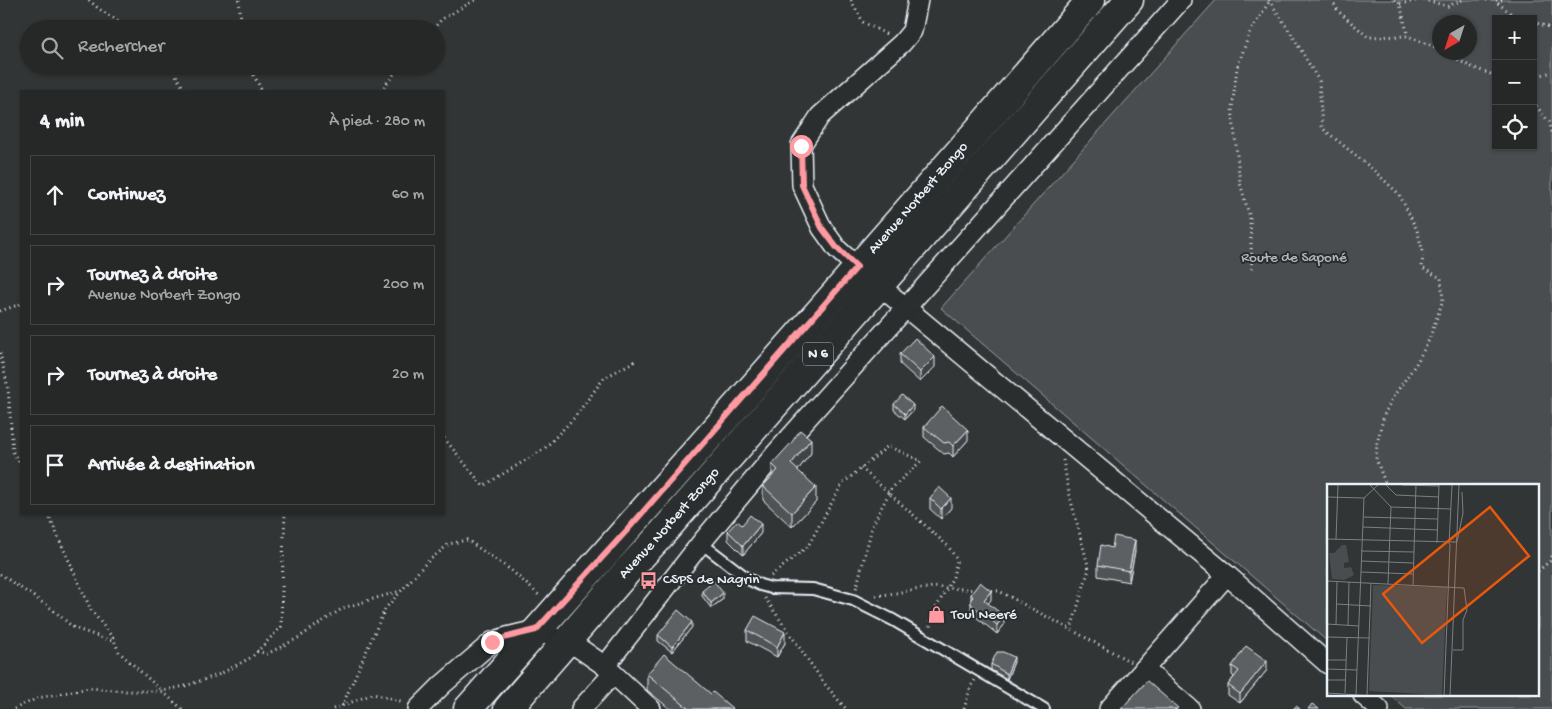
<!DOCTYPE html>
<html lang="fr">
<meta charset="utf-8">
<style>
body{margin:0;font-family:"Gochi Hand",sans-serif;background:#323434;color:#f1f3f6}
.controls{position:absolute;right:15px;top:15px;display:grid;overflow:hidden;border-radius:0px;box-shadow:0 1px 4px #0004}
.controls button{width:45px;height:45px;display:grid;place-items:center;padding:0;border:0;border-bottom:1px solid #424445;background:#262828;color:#f1f3f6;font:25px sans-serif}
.compass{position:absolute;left:1432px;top:15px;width:45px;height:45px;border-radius:50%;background:#262828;box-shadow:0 1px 4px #0004;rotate:219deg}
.stop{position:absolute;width:15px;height:15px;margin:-11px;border:4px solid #ff9aa2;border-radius:50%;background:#fff}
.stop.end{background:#ff9aa2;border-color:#fff;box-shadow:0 1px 5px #0008}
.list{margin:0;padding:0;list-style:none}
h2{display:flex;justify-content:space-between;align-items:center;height:65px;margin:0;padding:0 20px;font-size:21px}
h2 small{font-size:16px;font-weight:400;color:#a4a6a8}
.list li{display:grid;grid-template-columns:32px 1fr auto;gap:15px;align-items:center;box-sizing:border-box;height:80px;margin:0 10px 10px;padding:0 10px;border:1px solid #424445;border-radius:0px}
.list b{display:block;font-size:19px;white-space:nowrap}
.list p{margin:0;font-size:16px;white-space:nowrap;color:#a4a6a8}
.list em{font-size:16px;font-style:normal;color:#a4a6a8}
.icon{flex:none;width:28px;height:28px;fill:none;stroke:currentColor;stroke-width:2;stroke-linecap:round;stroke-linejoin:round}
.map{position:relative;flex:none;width:1552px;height:709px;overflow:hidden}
.search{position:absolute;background:#262828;box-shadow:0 1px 4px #0004;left:20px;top:20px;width:425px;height:55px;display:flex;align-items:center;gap:12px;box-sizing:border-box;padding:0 18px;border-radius:28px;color:#a4a6a8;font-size:19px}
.panel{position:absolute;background:#262828;box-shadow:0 1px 4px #0004;left:20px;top:90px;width:425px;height:425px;border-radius:0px}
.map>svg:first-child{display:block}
.green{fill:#494d4f;stroke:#989fa4;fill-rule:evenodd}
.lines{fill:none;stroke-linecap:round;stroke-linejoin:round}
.service-casing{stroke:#e8f1f8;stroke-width:14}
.minor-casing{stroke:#e8f1f8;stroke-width:22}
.primary-casing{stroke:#e8f1f8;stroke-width:31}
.path{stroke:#e8f1f8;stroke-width:3;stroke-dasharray:1 4;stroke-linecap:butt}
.service{stroke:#2a2d2e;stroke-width:10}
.minor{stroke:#2a2d2e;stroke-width:19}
.primary{stroke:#2a2d2e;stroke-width:28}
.wall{fill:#4f5355;stroke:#e8f1f8}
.shaded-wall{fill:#404345;stroke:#e8f1f8}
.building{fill:#5c6063;stroke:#e8f1f8}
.route{stroke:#ff9aa2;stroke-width:6}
.labels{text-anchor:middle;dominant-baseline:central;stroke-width:4;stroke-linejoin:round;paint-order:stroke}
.shield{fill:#2a2d2e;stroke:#afb6bb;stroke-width:1}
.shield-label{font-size:14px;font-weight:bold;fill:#e8f1f8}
.street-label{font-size:15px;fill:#e8f1f8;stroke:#2a2d2e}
.park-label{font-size:15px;fill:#b0b8bd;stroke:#2a2d2e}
.poi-label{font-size:15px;fill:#e8f1f8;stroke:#2a2d2e;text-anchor:start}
.inset-road{fill:none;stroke:#7b8084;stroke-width:1}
.view{fill:#e8590c;fill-opacity:0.15;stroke:#e8590c;stroke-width:2.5}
.inset-edge{fill:none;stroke:#e8f1f8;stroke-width:2.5}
</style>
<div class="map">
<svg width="1552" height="709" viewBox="0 0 1552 709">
<rect width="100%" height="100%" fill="#323536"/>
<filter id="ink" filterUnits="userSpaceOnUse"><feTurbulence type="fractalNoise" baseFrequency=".02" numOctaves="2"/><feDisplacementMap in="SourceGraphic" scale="10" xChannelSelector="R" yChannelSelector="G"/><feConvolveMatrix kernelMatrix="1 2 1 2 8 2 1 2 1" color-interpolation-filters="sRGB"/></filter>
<g filter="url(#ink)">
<path class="green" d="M1216,0H1552V709H1406L1390,695H1538V485H1328V642L941,308ZM1496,19H1533V146H1496ZM1440,22H1470V52H1440Z"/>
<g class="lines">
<defs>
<polyline id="service" points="701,543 748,579 760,585 771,588 813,589 853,600 893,620 1044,709"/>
<g id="minor">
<polyline points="918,0 912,31 902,43 820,116 801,145 802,185 822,228 837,249 857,267 1227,575 1328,664"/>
<polyline points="605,666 701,543 776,453 1181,0"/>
<polyline points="1144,669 1190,709"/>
<polyline points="1363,695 1379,709"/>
<polyline points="418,709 442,685 492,642 507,637 536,630 579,648 605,666 651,709"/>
<polyline points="581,709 613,674"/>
<polyline points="1109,709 1227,575"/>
</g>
<g id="primary">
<path id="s1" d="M468,709C521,648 575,588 628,528C784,353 938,177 1091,0"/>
<path id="s2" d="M508,709L629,569L657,539C814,359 972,180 1129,0"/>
</g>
</defs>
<use href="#service" class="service-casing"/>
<use href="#minor" class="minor-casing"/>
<use href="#primary" class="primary-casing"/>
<g class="path">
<polyline points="89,0 99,9 131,29"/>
<polyline points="239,0 242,29"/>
<polyline points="851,0 863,22 886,34"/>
<polyline points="1269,0 1292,35 1319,81 1322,128 1370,167 1399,194 1417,230 1423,252 1422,268 1441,278 1443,300 1429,340 1416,364 1393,397 1384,415 1377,443 1376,459 1386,485"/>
<polyline points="1332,0 1338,11 1368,37 1408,36 1440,49"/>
<polyline points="1394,0 1400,4 1408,36"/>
<polyline points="1423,0 1448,6 1462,0"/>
<polyline points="1486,0 1505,0"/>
<polyline points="1494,0 1518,19"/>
<polyline points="1400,4 1420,0"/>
<polyline points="1533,22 1552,28"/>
<polyline points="433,29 442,19 475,0"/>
<polyline points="1445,52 1469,66 1496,76"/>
<polyline points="174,66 177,78 186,91"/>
<polyline points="249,66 262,91"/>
<polyline points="1533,77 1552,72"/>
<polyline points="381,91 400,66"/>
<polyline points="1533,102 1549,122 1552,132"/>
<polyline points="1252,269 1250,218 1240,183 1232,108 1237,68 1250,32 1269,2"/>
<polyline points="0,311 21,304"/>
<polyline points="0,353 8,388 13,452 21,465"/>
<polyline points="444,438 483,486 544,449 574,418 604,378 635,361"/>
<polyline points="1063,460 1070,497 1089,569 1071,629"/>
<polyline points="861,468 948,546 957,560 953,577 931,617 930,627"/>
<polyline points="48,514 91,610 113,638 119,652 182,709"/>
<polyline points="1538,571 1550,561 1552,556"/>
<polyline points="0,574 52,609 74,628 112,641 113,639"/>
<polyline points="771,576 808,546 842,484 888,446 921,461 891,489 873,524 856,589"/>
<polyline points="987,590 999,591 1131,662"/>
<polyline points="876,596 933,587 979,590"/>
<polyline points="765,598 824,683 846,709"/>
<polyline points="257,651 267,654 298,638 343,608 400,591"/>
<polyline points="342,706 385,609 426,563 449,544 467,540 511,570 541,597"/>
<polyline points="14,709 38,698 89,688 127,691 162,691 185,686 218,675 252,657 281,627 283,557 285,514"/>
<polyline points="333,709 373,694 404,702"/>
<polyline points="964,709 971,686 975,680"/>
</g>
<use href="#service" class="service"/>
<use href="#minor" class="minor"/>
<use href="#primary" class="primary"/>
</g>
<g class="wall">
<polygon points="900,354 935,367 920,382 900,364"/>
<polygon points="894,404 913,410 905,419 894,410"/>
<polygon points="924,427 968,440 953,457 949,453 944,454 924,437"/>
<polygon points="811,453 797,471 816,502 792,527 763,500 763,486 772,477 772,464"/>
<polygon points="930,498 951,508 941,519 930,509"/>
<polygon points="728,531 761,533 743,555 728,540"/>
<polygon points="1112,548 1135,551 1129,582 1098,576 1098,565"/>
<polygon points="702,591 723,599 711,608 702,596"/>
<polygon points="971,594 991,600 988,603 1004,625 997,634 971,613"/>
<polygon points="692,627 672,652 658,641 658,635"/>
<polygon points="747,630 785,643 777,657 747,641"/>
<polygon points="1014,662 1007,679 991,670 991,664"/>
<polygon points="1232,666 1267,670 1240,703 1228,695 1228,685 1234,677 1232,675"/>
<polygon points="647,674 711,694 733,709 670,709 647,690"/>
</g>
<g class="shaded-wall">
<polygon points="935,357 935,367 920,382 920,372"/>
<polygon points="913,405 913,410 905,419 905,414"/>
<polygon points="968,430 968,440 953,457 953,446"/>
<polygon points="811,439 811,453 791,479 791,464"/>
<polygon points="816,487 816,502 792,527 792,513"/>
<polygon points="951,498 951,508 941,519 941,509"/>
<polygon points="761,524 761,533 743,555 743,546"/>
<polygon points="1135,540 1135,551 1129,582 1129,571"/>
<polygon points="991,591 991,600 984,608 984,600"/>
<polygon points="723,593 723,599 711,608 711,603"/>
<polygon points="1004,616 1004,625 997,634 997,625"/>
<polygon points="692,622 692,627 672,652 672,647"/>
<polygon points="785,632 785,643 777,657 777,647"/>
<polygon points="1014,657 1014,662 1007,679 1007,674"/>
<polygon points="1267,661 1267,670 1240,703 1240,694"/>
</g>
<g class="building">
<polygon points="915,338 935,357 920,372 900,354"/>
<polygon points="902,395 913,405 905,414 894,404"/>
<polygon points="942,406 968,430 953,446 949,442 944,443 924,427"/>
<polygon points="800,430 811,439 791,464 816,487 792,513 763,486 778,470 772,464 792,442"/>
<polygon points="939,487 951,498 941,509 930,498"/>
<polygon points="750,515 761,524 743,546 728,531 737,521 742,525"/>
<polygon points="1114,536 1135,540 1129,571 1098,565 1101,545 1112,548"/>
<polygon points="714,581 723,593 711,603 702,591"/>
<polygon points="980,582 991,591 984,600 1004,616 997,625 971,604 971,599 973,597 971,594"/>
<polygon points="678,610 692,622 672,647 658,635"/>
<polygon points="755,616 785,632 777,647 747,630"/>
<polygon points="1246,646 1267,661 1240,694 1228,685 1239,671 1232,666"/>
<polygon points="997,652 1003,652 1014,657 1007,674 991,664"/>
<polygon points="664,654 711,694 713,692 733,709 689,709 647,674"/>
<polygon points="1147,681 1178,708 1177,709 1121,709"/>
<polygon points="1312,704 1319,709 1308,709"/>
<polygon points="1296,706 1300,709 1293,709"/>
</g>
</g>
<g class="lines" filter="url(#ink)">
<polyline class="route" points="492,642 507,637 536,630 629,528 857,267 837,248 822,228 802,185 801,146"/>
</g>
<defs>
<symbol id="bus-bare" viewBox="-9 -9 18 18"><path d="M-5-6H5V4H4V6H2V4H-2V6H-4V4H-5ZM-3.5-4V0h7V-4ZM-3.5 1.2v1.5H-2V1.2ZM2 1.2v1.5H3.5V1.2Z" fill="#ff9aa2" stroke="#2a2d2e" stroke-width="2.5" paint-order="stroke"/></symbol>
<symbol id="shop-bare" viewBox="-9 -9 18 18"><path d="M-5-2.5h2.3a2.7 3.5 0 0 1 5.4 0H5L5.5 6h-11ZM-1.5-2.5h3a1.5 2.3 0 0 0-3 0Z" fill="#ff9aa2" stroke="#2a2d2e" stroke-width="2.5" paint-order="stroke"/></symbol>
</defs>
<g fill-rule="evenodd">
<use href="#bus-bare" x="636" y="568" width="25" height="25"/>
<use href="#shop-bare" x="924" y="602" width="25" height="25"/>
</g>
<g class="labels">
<rect class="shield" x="803" y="342.5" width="30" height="23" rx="4"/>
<g class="shield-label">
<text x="818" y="354">N 6</text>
</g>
<g class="street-label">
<text stroke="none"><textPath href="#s1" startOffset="681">Avenue Norbert Zongo</textPath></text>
<text stroke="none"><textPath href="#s2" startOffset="246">Avenue Norbert Zongo</textPath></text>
</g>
<g class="park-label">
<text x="1294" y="258">Route de Saponé</text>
</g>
<g class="poi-label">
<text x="663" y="580">CSPS de Nagrin</text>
<text x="951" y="615">Toul Neeré</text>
</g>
</g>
<g transform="translate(1327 484)">
<rect width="212" height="212" fill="#323536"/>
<path d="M15,61H19L22,78L17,79V84L24,83L27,91L17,96L5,95L2,69H7ZM46,101L120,103L115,211L42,207Z" fill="#494d4f"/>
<path class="inset-road" d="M43,1L64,23L124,25M59,1L69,11L112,13M75,1L112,2M0,13L37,14M36,33L111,35M36,43L111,46M0,55L130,58L136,29L135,8M9,55L11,1M110,59L112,1M122,60L125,1M34,67L87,68M34,77L86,79M34,88L86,90M0,97L137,104L140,126L136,136V166H126M61,100L64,23M86,101L89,1M9,120L44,122M0,140L32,142M9,141L10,97M21,141L22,98M0,153L43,154M0,176H19M0,185L30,186M0,196H18M0,209L48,212M18,209L20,153M29,210L37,14L51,1M40,211L44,99M117,212L123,60M123,212L132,1"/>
<path class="view" d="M163,23L202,72L95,159L56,110Z"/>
<rect width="212" height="212" class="inset-edge"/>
</g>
</svg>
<div class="controls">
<button>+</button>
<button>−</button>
<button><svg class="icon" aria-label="locate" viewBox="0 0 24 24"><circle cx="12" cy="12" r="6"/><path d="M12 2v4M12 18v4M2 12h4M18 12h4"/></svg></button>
</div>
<svg class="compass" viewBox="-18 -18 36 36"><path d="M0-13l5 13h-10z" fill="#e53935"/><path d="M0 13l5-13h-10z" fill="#a4a6a8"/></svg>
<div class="stop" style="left:801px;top:146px"></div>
<div class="stop end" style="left:492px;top:642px"></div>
<div class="search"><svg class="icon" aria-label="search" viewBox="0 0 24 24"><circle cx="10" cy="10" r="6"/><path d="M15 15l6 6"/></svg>Rechercher</div>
<section class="panel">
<h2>4 min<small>À pied · 280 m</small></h2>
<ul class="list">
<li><svg class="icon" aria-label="ahead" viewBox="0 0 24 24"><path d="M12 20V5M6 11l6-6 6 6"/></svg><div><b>Continuez</b></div><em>60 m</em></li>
<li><svg class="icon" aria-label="right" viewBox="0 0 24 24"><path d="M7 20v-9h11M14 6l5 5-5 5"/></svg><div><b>Tournez à droite</b><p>Avenue Norbert Zongo</p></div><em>200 m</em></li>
<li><svg class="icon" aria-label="right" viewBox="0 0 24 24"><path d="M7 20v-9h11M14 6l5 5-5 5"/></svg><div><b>Tournez à droite</b></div><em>20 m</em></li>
<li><svg class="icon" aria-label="arrive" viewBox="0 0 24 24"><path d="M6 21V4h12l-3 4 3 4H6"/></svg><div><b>Arrivée à destination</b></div></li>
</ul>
</section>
</div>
